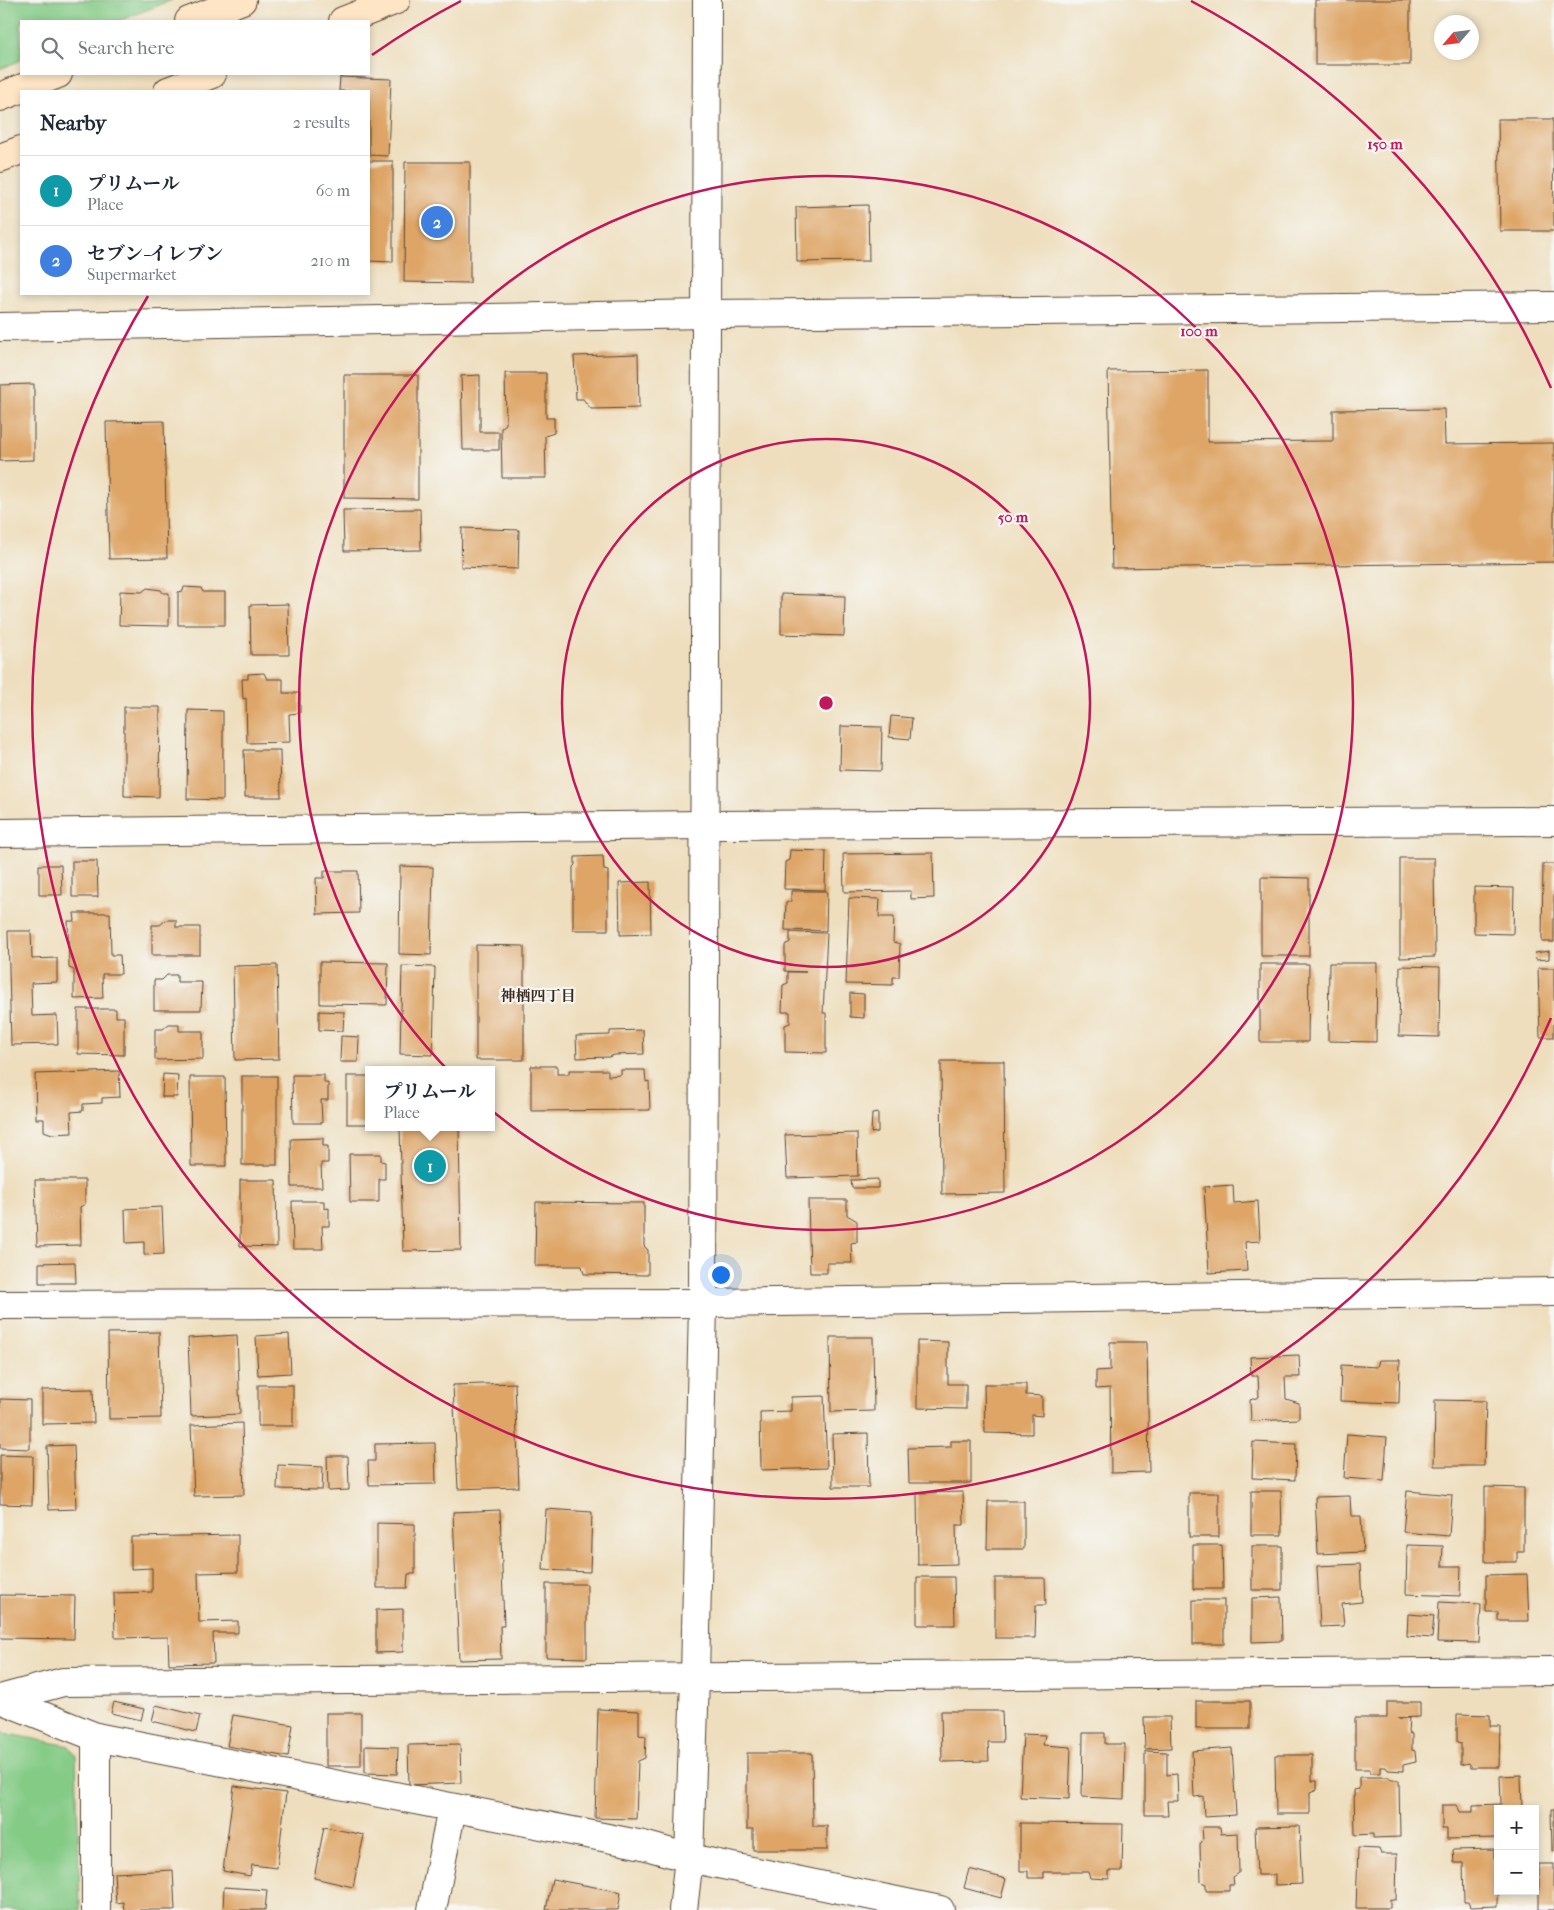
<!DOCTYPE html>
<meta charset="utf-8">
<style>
body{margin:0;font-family:"IM FELL French Canon","Noto Serif JP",serif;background:#f2f2f3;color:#1f2937}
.controls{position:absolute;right:15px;bottom:15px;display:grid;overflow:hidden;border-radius:0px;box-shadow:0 2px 8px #0003}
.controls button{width:45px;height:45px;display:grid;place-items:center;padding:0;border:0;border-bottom:1px solid #e0e1e3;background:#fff;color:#1f2937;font:25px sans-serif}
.compass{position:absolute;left:1434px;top:15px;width:45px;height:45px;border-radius:50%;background:#fff;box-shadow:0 2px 8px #0003;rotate:242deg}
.you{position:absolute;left:720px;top:1274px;width:18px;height:18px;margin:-12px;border:4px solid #fff;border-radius:50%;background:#1a73e8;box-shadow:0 0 0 8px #1a73e833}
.badge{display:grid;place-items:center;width:32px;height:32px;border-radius:50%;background:#0b8043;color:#fff;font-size:16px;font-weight:700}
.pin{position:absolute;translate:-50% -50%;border:2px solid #fff;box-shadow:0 1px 5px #0006}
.popup{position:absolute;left:365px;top:1066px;width:130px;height:65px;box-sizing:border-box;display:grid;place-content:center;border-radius:0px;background:#fff;filter:drop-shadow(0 1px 4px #0005);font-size:16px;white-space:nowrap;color:#747a83}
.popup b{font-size:19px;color:#1f2937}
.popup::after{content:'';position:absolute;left:50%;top:100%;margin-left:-10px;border:10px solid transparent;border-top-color:#fff}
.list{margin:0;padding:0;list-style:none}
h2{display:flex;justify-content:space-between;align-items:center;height:65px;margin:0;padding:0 20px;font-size:21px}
h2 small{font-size:16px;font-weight:400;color:#747a83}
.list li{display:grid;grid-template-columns:32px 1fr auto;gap:15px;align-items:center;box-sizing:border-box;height:70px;padding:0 20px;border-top:1px solid #e0e1e3}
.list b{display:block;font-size:19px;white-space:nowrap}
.list p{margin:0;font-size:16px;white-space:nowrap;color:#747a83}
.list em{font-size:16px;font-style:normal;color:#747a83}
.icon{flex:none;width:28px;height:28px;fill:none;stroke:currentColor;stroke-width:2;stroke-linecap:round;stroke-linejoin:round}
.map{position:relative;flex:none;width:1554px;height:1910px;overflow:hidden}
.search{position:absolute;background:#fff;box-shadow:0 2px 8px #0003;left:20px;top:20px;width:350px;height:55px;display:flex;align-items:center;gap:12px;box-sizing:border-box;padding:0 18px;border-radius:0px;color:#747a83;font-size:19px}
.panel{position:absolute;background:#fff;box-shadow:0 2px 8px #0003;left:20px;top:90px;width:350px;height:205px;border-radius:0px}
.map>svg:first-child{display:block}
.green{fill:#84cb86;stroke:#607a52}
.building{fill:#dea566}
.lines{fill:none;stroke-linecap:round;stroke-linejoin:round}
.minor-casing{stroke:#564536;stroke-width:30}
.tertiary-casing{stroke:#564536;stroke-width:30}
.secondary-casing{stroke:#564536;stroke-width:30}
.minor{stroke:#fff;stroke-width:28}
.tertiary{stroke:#fff;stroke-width:28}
.secondary{stroke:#fee5c5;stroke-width:28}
.ring{fill:none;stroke:#c2185b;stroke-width:2.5}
.labels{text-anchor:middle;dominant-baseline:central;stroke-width:4.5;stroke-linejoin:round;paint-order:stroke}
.neighbourhood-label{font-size:15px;font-weight:bold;fill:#3b2a1e;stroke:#f6f6f2}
.centre{fill:#c2185b;stroke:#f6f6f2;stroke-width:2.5}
.ring-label{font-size:15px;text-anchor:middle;font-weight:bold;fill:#c2185b;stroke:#f6f6f2;stroke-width:4.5;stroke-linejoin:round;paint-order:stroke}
</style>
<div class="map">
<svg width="1554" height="1910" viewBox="0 0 1554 1910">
<rect width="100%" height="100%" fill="#f6f6f2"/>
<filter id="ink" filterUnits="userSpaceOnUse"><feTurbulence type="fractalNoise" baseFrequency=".02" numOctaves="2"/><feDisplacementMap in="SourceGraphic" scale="10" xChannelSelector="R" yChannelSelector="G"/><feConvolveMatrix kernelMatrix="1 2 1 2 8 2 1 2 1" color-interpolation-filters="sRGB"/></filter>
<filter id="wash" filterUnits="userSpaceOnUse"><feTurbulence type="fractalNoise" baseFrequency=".0096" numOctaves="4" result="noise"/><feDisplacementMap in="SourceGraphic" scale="20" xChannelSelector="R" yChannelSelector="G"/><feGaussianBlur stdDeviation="1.12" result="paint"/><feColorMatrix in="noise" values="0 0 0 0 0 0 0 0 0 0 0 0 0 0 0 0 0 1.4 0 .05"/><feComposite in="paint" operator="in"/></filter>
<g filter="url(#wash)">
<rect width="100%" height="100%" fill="#eedebd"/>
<g class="green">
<polygon points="0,0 172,0 119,21 21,21 21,60 0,69"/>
<polygon points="0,1732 69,1746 76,1756 80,1910 0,1910"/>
</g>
<g id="blocks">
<g class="building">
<rect x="1315" y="0" width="95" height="65"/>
<polygon points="340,77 391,79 388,156 369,155 369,91 339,91"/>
<polygon points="1498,119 1553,119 1554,231 1500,231"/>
<polygon points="369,161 393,161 393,262 369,261"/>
<polygon points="405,162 470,162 470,283 404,282"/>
<polygon points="868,205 869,261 797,262 796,207"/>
<polygon points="638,354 639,408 591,409 583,399 576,399 574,356"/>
<polygon points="1208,370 1208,442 1333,441 1333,410 1444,409 1445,444 1554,443 1554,562 1112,568 1108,371"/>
<polygon points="505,373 546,373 546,418 554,418 554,433 545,436 546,478 502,478 501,428 506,424"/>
<polygon points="344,375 418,375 418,499 344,498"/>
<polygon points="480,375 480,432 499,432 499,450 463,450 461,376"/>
<polygon points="34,384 34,460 0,461 0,385"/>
<polygon points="164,421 167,558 109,559 106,422"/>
<polygon points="420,509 421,550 344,551 343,510"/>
<polygon points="462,528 519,530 518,569 461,567"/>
<polygon points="184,587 201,588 203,592 225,592 225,625 178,625 178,592 183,591"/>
<polygon points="147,588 161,590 163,593 169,593 169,626 119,625 120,591 142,592"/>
<polygon points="781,594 845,596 844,636 781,634"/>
<polygon points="288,604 289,655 251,655 250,605"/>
<polygon points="264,673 267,679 283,679 283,693 300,693 300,713 289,714 290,742 247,743 246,698 243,699 242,679 248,679 248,674"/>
<polygon points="124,707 160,707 159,797 124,796"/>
<polygon points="188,710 223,711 223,800 187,799"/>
<polygon points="891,716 912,718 910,739 889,737"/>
<polygon points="841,726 882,727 881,771 840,770"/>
<polygon points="244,750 280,750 281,797 245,797"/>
<polygon points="790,850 826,851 825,890 784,889 785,862 789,860"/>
<polygon points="933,853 934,898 911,899 911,891 844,892 843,854"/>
<polygon points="603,856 604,870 608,871 608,930 573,930 573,867 575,865 575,857"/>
<polygon points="1400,858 1434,858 1435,957 1400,958"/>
<polygon points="72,861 97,861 98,897 72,897"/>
<polygon points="1543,864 1554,864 1554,942 1542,942"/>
<polygon points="39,865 61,865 62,895 39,895"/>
<polygon points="400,866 433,867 431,955 399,954"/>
<polygon points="324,871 358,871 359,913 317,914 316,878 324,878"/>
<polygon points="1261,877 1309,878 1309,956 1261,956"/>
<polygon points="650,882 651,934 620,935 619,883"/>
<polygon points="1474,887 1514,888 1513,934 1474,933"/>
<polygon points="791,891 827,891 826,931 785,930 786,903 791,901"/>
<polygon points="849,898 880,899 879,917 894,917 893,942 900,944 899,977 893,977 893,985 846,984"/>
<polygon points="74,913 110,913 111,955 120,955 121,974 102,974 103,998 74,999 74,970 69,968 68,921 75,921"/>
<polygon points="166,920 176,920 176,927 200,927 200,955 152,955 152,925 160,925"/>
<polygon points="8,931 31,931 32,959 57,958 57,982 31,983 32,1016 57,1015 58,1044 11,1045"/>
<polygon points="790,932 827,933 823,1013 826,1013 826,1053 785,1052 785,1025 790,1023 790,1012 782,1012 783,985 788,983 788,972 806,972 785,971 785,945 790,942"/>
<polygon points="476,945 524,946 524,1060 476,1060"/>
<polygon points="1549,951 1549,959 1536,960 1535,953"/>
<polygon points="320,962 388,963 387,1005 320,1004"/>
<polygon points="1329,963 1377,963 1376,1042 1328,1041"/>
<polygon points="1260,964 1309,964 1308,1042 1260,1042"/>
<polygon points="277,965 279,1059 235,1060 233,966"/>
<polygon points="402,966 435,967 433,1055 400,1054"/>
<polygon points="1400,966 1440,967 1439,1037 1399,1036"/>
<polygon points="1538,968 1554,968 1554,1037 1540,1037"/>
<polygon points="167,975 177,975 177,982 202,982 201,1010 154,1010 154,980 162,980"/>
<polygon points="850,993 864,994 864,1018 850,1017"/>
<polygon points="78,1009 116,1009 116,1017 124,1017 124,1055 78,1054"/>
<polygon points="319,1011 344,1012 343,1031 319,1030"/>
<polygon points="169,1024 179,1024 179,1031 203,1031 203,1059 155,1060 155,1029 163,1029"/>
<polygon points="643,1030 644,1054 614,1055 609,1057 577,1058 576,1036 610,1035 610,1031"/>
<polygon points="341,1036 359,1037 358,1062 340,1062"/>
<polygon points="941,1061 1004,1061 1005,1193 942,1194"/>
<polygon points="531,1066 557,1066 557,1074 569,1074 569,1070 608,1070 608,1076 621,1075 621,1070 645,1070 646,1082 649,1081 650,1110 531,1111"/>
<polygon points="119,1071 120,1097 102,1098 102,1103 83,1104 83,1111 71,1112 72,1133 52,1134 44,1131 44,1119 36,1119 35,1074"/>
<polygon points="163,1074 178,1075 177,1097 162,1097"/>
<polygon points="292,1075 324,1075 324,1083 328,1083 328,1100 321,1100 322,1123 293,1123"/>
<rect x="242" y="1076" width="35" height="89"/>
<rect x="347" y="1076" width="22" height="48"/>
<polygon points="190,1077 225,1077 226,1166 191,1166"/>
<polygon points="878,1113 878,1132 871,1133 872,1114"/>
<polygon points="400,1127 459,1127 461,1250 403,1251"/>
<polygon points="857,1133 858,1176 787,1178 785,1135"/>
<polygon points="323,1138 323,1146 328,1146 328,1163 321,1163 322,1187 292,1187 291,1139"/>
<polygon points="349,1154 381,1154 381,1161 385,1162 385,1179 379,1179 379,1202 350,1202"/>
<polygon points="878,1179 878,1188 852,1188 851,1180"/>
<polygon points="35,1180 85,1180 85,1204 80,1207 81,1245 37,1246"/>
<polygon points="240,1180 276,1180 277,1247 240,1246"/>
<polygon points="1233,1185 1234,1203 1258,1201 1260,1241 1245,1242 1247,1271 1209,1273 1204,1187"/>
<polygon points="808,1200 847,1200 847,1215 857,1221 857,1242 851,1243 852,1263 827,1263 827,1273 810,1273"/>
<polygon points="292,1201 324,1201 324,1209 329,1208 329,1226 322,1226 323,1249 293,1249"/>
<polygon points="536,1202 644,1203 644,1246 648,1250 648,1275 584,1274 582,1266 535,1266"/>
<polygon points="162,1207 164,1254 144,1255 144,1242 126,1243 125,1209"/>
<polygon points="75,1262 76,1283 39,1283 39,1263"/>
<polygon points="159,1332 161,1418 109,1419 108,1333"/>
<polygon points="289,1334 291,1373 258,1375 256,1336"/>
<polygon points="237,1335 240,1414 191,1416 188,1338"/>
<polygon points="830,1337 873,1337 874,1411 831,1412"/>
<polygon points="917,1341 948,1342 948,1384 966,1384 966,1409 917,1408"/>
<polygon points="1110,1342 1147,1342 1149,1472 1111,1473 1110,1388 1096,1389 1096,1371 1110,1370"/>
<polygon points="1299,1355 1300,1377 1285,1377 1286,1399 1299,1403 1299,1419 1251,1421 1250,1400 1259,1397 1258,1376 1251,1376 1250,1357"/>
<polygon points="1379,1360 1400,1360 1399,1403 1340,1401 1341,1365 1377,1367"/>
<polygon points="515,1383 519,1487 458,1489 453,1385"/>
<polygon points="984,1384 1026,1384 1026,1395 1042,1396 1042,1416 1032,1415 1032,1434 985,1433"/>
<rect x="258" y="1385" width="35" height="41"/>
<polygon points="93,1389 94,1423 42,1424 42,1390"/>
<polygon points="824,1396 827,1468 761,1470 760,1412 791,1411 791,1397"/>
<polygon points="0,1399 30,1400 30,1449 0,1448"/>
<polygon points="1435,1400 1486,1401 1484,1466 1434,1466"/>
<polygon points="242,1423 244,1495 194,1496 191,1425"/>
<polygon points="868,1433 869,1487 833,1487 832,1434"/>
<polygon points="1347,1434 1387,1437 1384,1481 1344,1478"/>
<polygon points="951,1441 971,1441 971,1483 909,1483 908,1448 951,1447"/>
<polygon points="1253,1442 1296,1444 1295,1480 1252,1478"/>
<polygon points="435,1443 436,1484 369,1485 368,1461 375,1461 375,1444"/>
<polygon points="74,1445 76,1509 49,1510 47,1446"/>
<polygon points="0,1455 33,1456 32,1505 0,1504"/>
<polygon points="327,1456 348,1456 349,1490 328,1491"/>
<polygon points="278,1465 323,1467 322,1490 277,1489"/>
<polygon points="1485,1487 1524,1488 1524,1552 1517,1552 1517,1562 1485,1562"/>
<polygon points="1251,1491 1281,1491 1282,1535 1251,1535"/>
<polygon points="1407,1491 1452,1495 1449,1536 1403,1532"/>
<polygon points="963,1492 964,1525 956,1525 957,1564 918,1565 917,1493"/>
<rect x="1189" y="1493" width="30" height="44"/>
<polygon points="1350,1496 1351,1516 1361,1516 1363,1552 1318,1554 1315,1497"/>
<polygon points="988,1501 1024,1501 1024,1549 987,1549"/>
<polygon points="546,1509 592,1512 590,1572 543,1570"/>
<polygon points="500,1510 504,1626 500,1626 501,1659 459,1660 453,1512"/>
<polygon points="377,1523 415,1524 415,1574 408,1574 407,1588 377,1588"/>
<polygon points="238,1535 238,1572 198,1573 199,1622 238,1621 238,1633 213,1633 214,1663 169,1664 168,1637 115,1638 114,1593 152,1592 152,1568 131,1569 131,1537"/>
<polygon points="1193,1545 1222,1545 1223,1589 1193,1589"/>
<polygon points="1407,1545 1443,1546 1442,1566 1461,1566 1460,1596 1406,1594"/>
<rect x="1252" y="1546" width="30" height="44"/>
<polygon points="1360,1564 1362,1602 1342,1604 1344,1626 1320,1627 1317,1566"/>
<polygon points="1527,1574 1529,1621 1498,1621 1498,1612 1486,1612 1486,1575"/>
<polygon points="917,1577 954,1577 955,1625 917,1625"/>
<polygon points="995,1578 1045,1578 1046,1605 1036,1605 1035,1638 995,1638"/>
<polygon points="546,1584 587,1584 587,1658 546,1657"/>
<polygon points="0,1595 75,1596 74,1639 0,1638"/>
<polygon points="1281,1597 1282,1641 1252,1642 1252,1598"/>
<rect x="1193" y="1600" width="31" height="44"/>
<polygon points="1439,1602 1481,1604 1479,1643 1437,1642"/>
<polygon points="403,1609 403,1652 376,1653 376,1610"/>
<polygon points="1408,1614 1434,1616 1432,1638 1407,1636"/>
<rect x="1196" y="1701" width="54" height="28"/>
<polygon points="114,1702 144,1709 141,1720 111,1713"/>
<polygon points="1387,1702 1420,1702 1420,1717 1397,1718 1409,1718 1408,1733 1412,1734 1412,1750 1415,1751 1416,1762 1403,1765 1403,1771 1388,1770 1386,1767 1380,1767 1380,1773 1370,1773 1370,1769 1355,1769 1355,1718 1387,1718"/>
<polygon points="156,1705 200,1716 196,1732 152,1721"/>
<polygon points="598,1709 639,1711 639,1735 646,1736 645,1758 638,1761 636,1819 595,1818"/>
<polygon points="941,1711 1002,1711 1003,1742 988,1742 989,1761 942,1762"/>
<rect x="326" y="1713" width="35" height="53"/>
<polygon points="1457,1714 1490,1715 1490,1726 1500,1726 1499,1767 1471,1767 1469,1763 1461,1765 1461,1743 1457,1742"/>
<polygon points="233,1715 293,1725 288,1757 227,1746"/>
<polygon points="1144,1717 1170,1717 1171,1748 1145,1749"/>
<polygon points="1083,1733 1105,1733 1105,1744 1125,1744 1124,1799 1082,1797"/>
<polygon points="1023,1734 1045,1735 1043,1745 1071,1747 1069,1799 1020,1797"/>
<polygon points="460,1744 461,1783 409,1785 408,1745"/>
<polygon points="365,1746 398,1747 397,1774 365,1773"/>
<polygon points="1232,1748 1236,1815 1204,1817 1203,1796 1194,1797 1192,1751"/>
<polygon points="1145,1751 1167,1752 1167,1775 1177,1774 1178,1801 1167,1801 1168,1815 1145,1815"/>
<polygon points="747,1753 812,1753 813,1826 827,1826 827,1850 753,1850 753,1829 747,1829"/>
<polygon points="1275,1755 1312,1755 1312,1781 1317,1781 1317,1790 1310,1793 1310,1814 1276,1814"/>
<polygon points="1521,1775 1522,1809 1498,1809 1498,1838 1447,1839 1447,1829 1442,1829 1442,1805 1457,1805 1460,1812 1473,1812 1473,1805 1501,1804 1500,1776"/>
<polygon points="1359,1777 1389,1777 1391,1780 1399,1780 1400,1837 1373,1838 1373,1834 1355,1835 1354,1790 1359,1789"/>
<polygon points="234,1786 286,1793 277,1868 252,1865 250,1876 223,1871"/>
<polygon points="1551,1810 1554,1810 1554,1851 1552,1851"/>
<polygon points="1020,1823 1123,1824 1122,1871 1109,1871 1109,1879 1090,1878 1088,1872 1044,1872 1044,1878 1028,1878 1028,1871 1020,1871"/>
<polygon points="1299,1826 1302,1884 1275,1885 1275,1875 1257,1875 1255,1827"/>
<polygon points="324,1827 364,1835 353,1887 314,1878"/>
<polygon points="1202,1827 1220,1827 1221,1834 1238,1833 1239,1873 1233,1877 1234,1885 1229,1885 1229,1891 1206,1891 1206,1884 1201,1882 1200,1844 1203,1840"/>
<polygon points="1358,1848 1379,1849 1381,1854 1397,1854 1396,1900 1390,1899 1390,1908 1356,1908"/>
<polygon points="1494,1849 1494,1859 1498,1858 1497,1906 1470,1907 1468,1902 1464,1902 1463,1863 1454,1863 1453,1850"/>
<rect x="1539" y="1864" width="15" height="46"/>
<polygon points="969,1869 1006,1879 1001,1898 964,1888"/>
<polygon points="173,1870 175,1910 124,1910 123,1902 116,1903 114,1873"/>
<polygon points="552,1879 621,1892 618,1910 546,1910"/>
<polygon points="224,1887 267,1890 265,1910 223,1910"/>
</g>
</g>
</g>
<g filter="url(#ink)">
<use href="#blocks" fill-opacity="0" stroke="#564536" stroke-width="1"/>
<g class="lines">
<defs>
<g id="minor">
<polyline points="0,833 705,825 1554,821"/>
<polyline points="0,1305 703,1303 1554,1292"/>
<polyline points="0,1699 63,1682 1554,1671"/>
<polyline points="0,1699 96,1737 643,1845 689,1858 940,1910"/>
<polyline points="96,1737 96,1910"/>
<polyline points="432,1910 452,1808"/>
</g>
<g id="tertiary">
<polyline points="0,327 706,314 1554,306"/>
<polyline points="683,1910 689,1858 695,1678 703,1303 707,0"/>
</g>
<g id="secondary">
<polyline points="189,21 242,0"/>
<polyline points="343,21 396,0"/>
<polyline points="168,91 212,74"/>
<polyline points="0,97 58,74"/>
<polyline points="0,158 21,150"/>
</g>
</defs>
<use href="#minor" class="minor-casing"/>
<use href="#tertiary" class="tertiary-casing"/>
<use href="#secondary" class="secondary-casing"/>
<use href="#minor" class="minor"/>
<use href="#tertiary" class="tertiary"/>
<use href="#secondary" class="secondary"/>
</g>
</g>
<g class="ring">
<circle cx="826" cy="703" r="264"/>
<circle cx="826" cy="703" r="527"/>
<path d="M1551 1018A791 791 0 1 1 148 296M372 55A791 791 0 0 1 461 1M1191 1A791 791 0 0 1 1551 388"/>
</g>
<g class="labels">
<g class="neighbourhood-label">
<text x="538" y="996">神栖四丁目</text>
</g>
</g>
<circle cx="826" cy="703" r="8" class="centre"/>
<g class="ring-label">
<text x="1385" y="149">150 m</text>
<text x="1199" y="336">100 m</text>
<text x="1013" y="522">50 m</text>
</g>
</svg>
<div class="controls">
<button>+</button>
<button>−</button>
</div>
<svg class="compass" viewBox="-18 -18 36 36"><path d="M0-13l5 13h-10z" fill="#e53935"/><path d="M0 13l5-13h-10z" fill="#747a83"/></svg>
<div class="you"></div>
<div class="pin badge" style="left:430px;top:1166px;background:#0f9aa8">1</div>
<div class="popup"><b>プリムール</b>Place</div>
<div class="pin badge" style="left:437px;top:222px;background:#3f7fe0">2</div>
<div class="search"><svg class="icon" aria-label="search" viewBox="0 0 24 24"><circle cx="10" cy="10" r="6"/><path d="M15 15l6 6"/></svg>Search here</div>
<section class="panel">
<h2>Nearby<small>2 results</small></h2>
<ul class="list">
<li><span class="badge" style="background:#0f9aa8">1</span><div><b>プリムール</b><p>Place</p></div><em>60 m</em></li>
<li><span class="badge" style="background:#3f7fe0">2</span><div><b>セブン-イレブン</b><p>Supermarket</p></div><em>210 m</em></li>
</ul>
</section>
</div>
